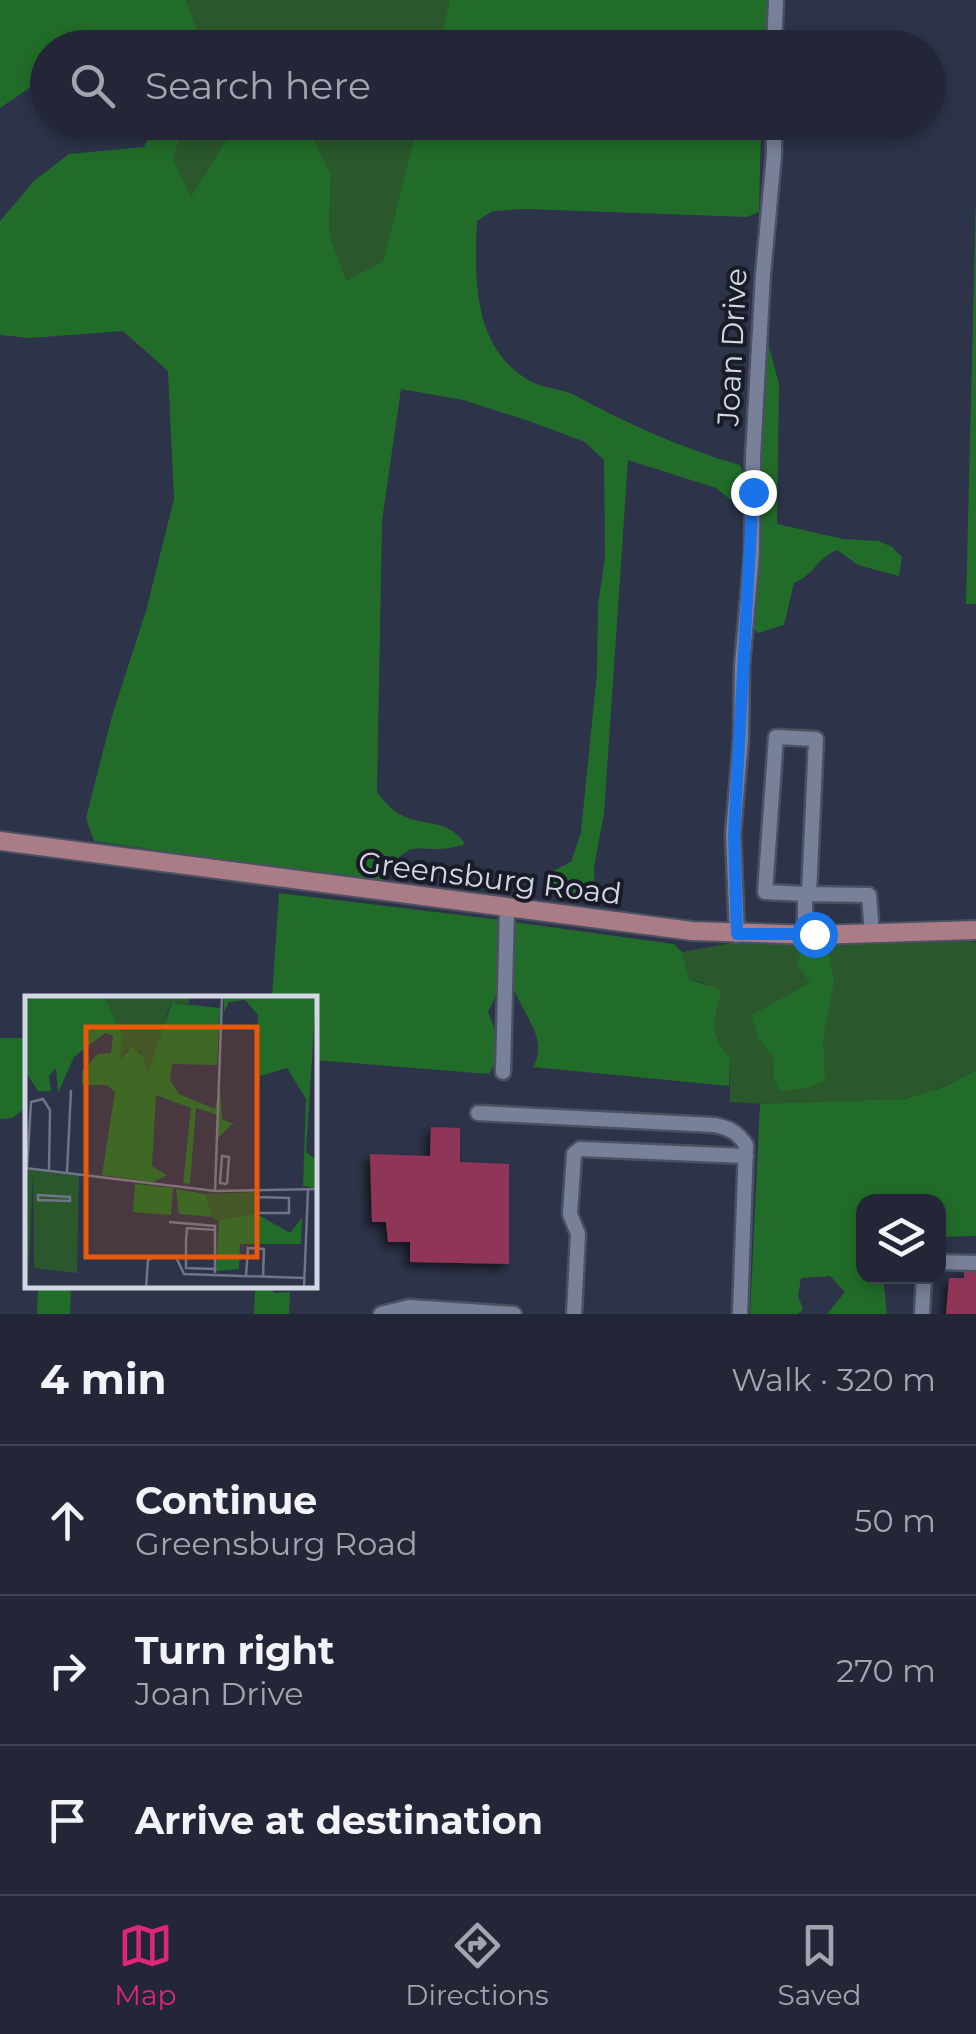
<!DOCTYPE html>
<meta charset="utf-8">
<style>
body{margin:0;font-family:Montserrat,sans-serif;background:#2a2e3f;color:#f1f3f6}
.controls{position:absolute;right:30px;bottom:30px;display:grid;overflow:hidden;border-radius:20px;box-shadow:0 5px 15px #0003}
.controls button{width:90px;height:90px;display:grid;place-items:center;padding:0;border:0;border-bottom:2px solid #3f4352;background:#222637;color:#f1f3f6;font:50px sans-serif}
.stop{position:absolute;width:30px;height:30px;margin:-22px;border:8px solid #1a73e8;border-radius:50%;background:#fff}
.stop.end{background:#1a73e8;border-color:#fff;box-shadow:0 2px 10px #0008}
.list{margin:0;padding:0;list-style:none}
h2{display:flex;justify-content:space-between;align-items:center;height:130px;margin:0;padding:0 40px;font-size:42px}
h2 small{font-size:32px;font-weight:400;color:#a2a5ad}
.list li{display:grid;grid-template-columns:65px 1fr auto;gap:30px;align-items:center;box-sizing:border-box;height:150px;padding:0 40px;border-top:2px solid #3f4352}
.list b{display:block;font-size:38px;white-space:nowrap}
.list p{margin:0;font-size:32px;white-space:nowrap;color:#a2a5ad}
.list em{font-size:32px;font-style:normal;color:#a2a5ad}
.icon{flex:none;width:55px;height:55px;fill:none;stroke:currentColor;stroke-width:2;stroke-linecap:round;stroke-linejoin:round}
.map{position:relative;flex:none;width:976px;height:1314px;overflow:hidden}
.search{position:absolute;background:#222637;box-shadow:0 5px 15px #0003;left:30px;right:30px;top:30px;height:110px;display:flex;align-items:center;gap:25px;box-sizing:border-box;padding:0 35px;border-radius:55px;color:#a2a5ad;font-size:38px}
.sheet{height:580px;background:#222637}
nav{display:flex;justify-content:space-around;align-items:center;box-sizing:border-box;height:140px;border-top:2px solid #3f4352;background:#222637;font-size:28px;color:#a2a5ad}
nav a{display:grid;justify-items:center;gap:5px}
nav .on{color:#db2777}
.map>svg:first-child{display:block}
.green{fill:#2a582c}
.forest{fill:#226c29}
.building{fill:#8f3658;filter:url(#shadow)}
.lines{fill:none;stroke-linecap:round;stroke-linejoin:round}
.minor-casing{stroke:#4b5062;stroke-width:19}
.major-casing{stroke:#4b5062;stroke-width:22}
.minor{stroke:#79819a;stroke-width:14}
.major{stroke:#aa7c85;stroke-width:18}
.route{stroke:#1a73e8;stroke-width:12}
.labels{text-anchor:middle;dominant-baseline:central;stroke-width:8;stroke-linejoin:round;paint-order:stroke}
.street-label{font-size:30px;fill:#d3d7e5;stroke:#191c26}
.inset-road{fill:none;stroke:#6f7587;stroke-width:2.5}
.view{fill:#e8590c;fill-opacity:0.15;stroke:#e8590c;stroke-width:5}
.inset-edge{fill:none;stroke:#d3d7e5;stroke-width:5}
</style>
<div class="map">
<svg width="976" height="1314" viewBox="0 0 976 1314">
<defs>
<filter id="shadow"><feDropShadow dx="-5" dy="5" stdDeviation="5" flood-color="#0009"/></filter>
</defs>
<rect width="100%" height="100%" fill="#2d3349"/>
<g class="green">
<polygon points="186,0 450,0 438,48 204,47"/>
<polygon points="185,123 237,123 191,198 173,159"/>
<polygon points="287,123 418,123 383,261 346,282 329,233 331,174 313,139"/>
<path d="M963,938L976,943V1070C953,1082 929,1095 903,1099C850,1106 784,1106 730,1102V1057C714,1041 710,1028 718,1007L705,983L689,979L682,952L731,943Z"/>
</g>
<g class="forest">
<polygon points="0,0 186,0 204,47 151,47 110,33 89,47 48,48 47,76 0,108"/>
<polygon points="450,0 772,0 768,47 438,48"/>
<path d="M154,123H185L173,159L191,197L237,123H287L313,139L331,174L329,233L346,281L383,261L418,123H761L759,212L747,217L526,209L493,211L477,221C474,278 473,347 528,380C543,389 563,388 578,397C630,425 683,449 740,465L748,485V500L732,501L716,488L628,460L604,814L594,867L595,893L586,903L557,891L545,875L571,862L581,832L597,673L598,604L605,558L604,460L585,442L526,420L463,400L401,389L382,521L377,793C384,800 393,812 401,815C425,827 448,818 465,844C417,860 412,827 382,883L94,841L86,818L112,716L146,611L174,499L168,371L123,331L30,338L0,335V221L35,180L69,154L144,147Z"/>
<polygon points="976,196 976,604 966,604"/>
<path d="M768,343L779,384L777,524L843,539L879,541L892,547L902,557L899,576L858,565L837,550C816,559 814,575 794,583L784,625L758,633L748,624L753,456Z"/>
<path d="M279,893L501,920L496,995L488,1012C497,1032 502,1056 489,1074L315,1060V999H272Z"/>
<path d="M513,922L674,944L682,952L689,979L721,990C716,1020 705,1032 730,1057L729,1086L533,1067C550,1039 521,1013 513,986C508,967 513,941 513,922Z"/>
<polygon points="802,949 828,952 834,981 823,1040 825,1081 807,1088 780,1091 774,1080 773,1056 759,1039 752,1015 810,983 797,964"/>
<polygon points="0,1038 27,1038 23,1110 12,1118 0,1119"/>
<polygon points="976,1070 976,1236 939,1237 938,1202 864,1202 864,1276 883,1277 887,1314 827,1314 845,1292 830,1276 801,1278 798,1296 803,1309 798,1314 750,1314 760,1104 905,1099 944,1087"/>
<polygon points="38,1287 71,1287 70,1314 37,1314"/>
<polygon points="255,1287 273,1287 274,1293 290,1292 289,1314 254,1314"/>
</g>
<g class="building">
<polygon points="431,1127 460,1128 460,1162 509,1164 509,1264 410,1262 410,1242 388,1242 386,1222 372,1222 370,1154 430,1156"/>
<polygon points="964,1270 976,1271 976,1314 946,1314 949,1278 964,1278"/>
</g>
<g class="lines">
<defs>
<g id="minor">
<polyline points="774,48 776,0"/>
<polyline points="805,894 765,892 776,737 816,739 809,894"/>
<polyline points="737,935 733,834 741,739 742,665 752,554 753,456 763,274 774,155 774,122"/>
<polyline points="805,935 805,894 869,895 872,933"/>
<polyline points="503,1072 507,908"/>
<path d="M478,1113L714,1125C730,1128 737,1132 746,1145L740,1314"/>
<polyline points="938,1262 976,1263"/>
<polyline points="381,1314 409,1307 514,1314"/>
<polyline points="574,1314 578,1234 570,1214 574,1154 580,1149 746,1156"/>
<polyline points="922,1314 924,1276"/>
</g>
<polyline id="major" points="0,841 692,931 814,935 976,930"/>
</defs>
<use href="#minor" class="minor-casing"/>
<use href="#major" class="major-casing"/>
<use href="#minor" class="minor"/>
<use href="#major" class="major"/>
</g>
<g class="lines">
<polyline class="route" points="753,492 734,834 737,934 814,934"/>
</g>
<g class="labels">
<g class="street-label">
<text transform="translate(732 347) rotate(-87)">Joan Drive</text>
<text transform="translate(490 878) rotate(7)">Greensburg Road</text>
</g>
</g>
<g transform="translate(25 996)">
<rect width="292" height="292" fill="#2d3349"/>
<path d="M79,0H165L164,8L147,7L143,15L128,77L121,81L116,56L102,53L94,66L92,29ZM0,173L54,180L52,277L9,272L8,176L3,292ZM232,196V218L219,224H189L180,198Z" fill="#2a582c"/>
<path d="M11,0H79L97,39L94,65L107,50L119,62L122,80L147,7L195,12L192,69L147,68L145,84L154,98L190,113L195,91L197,123L218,132L207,128L193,142V119L171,112L165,188L158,187L166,112L131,99L127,170L142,179L128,186L77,179L90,96L82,89H57V75L73,58L86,57L88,40L80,37L49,61L33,97L31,72L24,80L26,95H13L0,75V5ZM199,0H291L281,156L292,164V192L278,190L281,103L262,72L235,80L230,137L233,19L220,4L204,6L199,16ZM110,188L148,192L146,219L108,216ZM151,193L180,198L188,221L154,218ZM232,218L265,237L277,222L276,248H215L214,273L191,275L194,224Z" fill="#226c29"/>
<path class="inset-road" d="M0,172L190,195L293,193M2,172L6,106L18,103L25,114L24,174M42,176L46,94M202,188L195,187L197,160L204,161L202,188M233,194V201L264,202V217H233V201M190,195L197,0M13,199L45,201V205L13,204ZM144,226L190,230V277M190,273L161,272V244L162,232L191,234M221,280L223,252L239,253L238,281M121,292L123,264L132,260L151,261L159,278L279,282M279,292L283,193"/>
<path class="view" d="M61,31H232V261H61Z"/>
<rect width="292" height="292" class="inset-edge"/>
</g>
</svg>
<div class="controls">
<button><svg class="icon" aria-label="layers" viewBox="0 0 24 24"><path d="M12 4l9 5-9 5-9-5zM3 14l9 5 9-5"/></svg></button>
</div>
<div class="stop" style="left:814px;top:934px"></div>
<div class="stop end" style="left:753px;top:492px"></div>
<div class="search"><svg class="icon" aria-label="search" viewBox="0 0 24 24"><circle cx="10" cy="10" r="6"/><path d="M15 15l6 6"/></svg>Search here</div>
</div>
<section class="sheet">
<h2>4 min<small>Walk · 320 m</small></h2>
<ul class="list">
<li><svg class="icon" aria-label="ahead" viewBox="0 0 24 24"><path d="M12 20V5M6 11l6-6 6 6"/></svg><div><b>Continue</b><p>Greensburg Road</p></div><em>50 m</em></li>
<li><svg class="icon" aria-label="right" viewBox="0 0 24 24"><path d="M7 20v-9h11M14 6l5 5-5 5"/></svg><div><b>Turn right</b><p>Joan Drive</p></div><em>270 m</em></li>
<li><svg class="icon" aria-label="arrive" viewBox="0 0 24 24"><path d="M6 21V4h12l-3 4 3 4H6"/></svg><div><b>Arrive at destination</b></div></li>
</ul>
</section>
<nav>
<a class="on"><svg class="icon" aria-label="map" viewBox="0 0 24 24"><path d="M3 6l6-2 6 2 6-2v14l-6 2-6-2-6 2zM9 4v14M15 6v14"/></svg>Map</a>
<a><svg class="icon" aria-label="directions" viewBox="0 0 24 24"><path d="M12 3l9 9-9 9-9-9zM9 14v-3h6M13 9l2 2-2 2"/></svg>Directions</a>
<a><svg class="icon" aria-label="saved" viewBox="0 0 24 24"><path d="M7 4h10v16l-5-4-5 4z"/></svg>Saved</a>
</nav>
